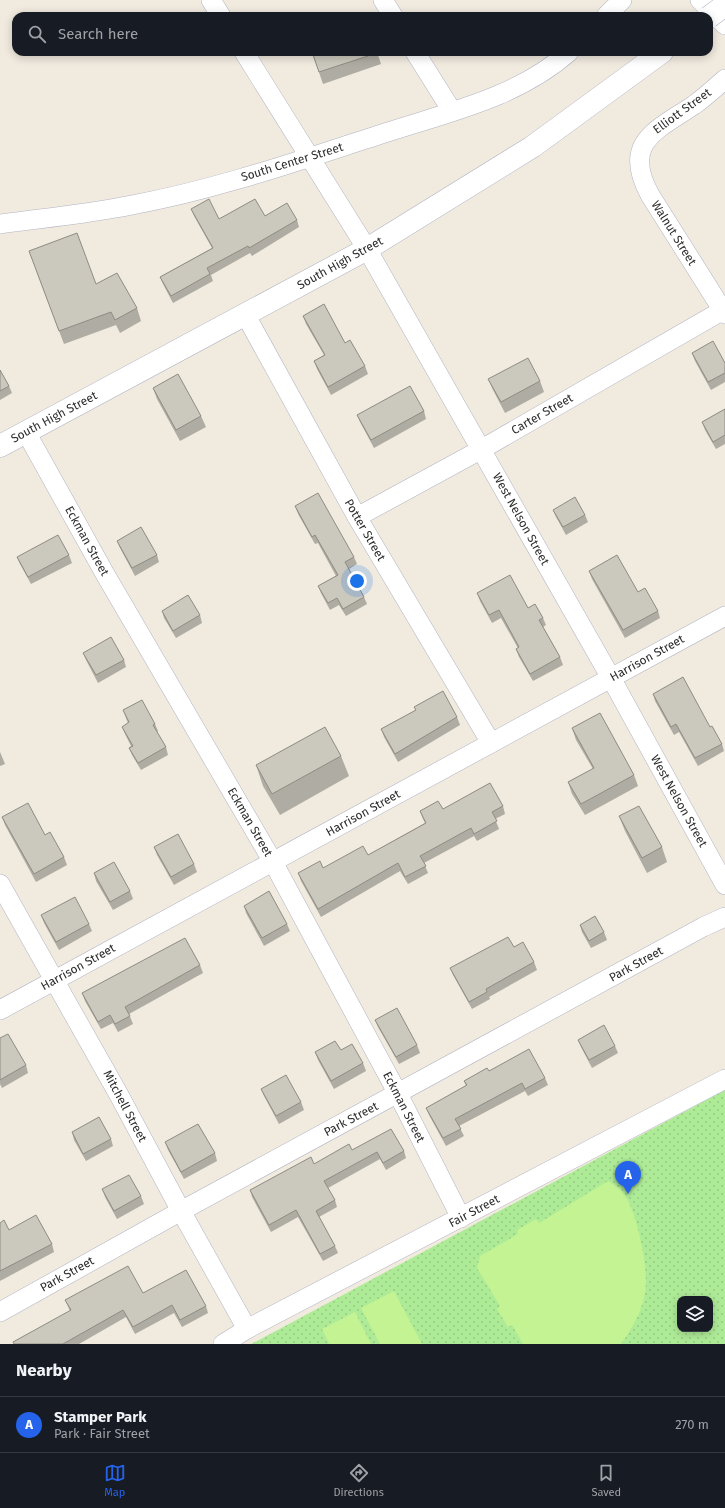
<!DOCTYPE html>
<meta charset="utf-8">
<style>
body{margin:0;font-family:"Fira Sans",sans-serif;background:#242831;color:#f1f3f6}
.controls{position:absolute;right:12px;bottom:12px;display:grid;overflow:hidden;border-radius:8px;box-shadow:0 2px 10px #0003}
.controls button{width:36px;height:36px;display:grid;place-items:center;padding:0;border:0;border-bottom:1px solid #363941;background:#171b24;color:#f1f3f6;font:20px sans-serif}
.you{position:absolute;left:357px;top:581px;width:14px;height:14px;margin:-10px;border:3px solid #fff;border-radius:50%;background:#1a73e8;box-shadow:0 0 0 6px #1a73e833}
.badge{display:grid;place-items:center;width:26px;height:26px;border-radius:50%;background:#2563eb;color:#fff;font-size:13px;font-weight:700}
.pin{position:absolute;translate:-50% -33px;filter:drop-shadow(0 1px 2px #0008)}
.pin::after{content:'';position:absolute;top:21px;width:14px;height:12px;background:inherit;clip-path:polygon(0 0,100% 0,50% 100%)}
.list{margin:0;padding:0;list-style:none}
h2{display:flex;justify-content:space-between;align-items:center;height:52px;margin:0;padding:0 16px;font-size:17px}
h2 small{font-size:13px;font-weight:400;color:#9ea1a6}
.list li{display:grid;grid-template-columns:26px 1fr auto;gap:12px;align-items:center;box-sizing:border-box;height:56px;padding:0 16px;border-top:1px solid #363941}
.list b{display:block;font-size:15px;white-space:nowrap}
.list p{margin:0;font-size:13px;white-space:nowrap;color:#9ea1a6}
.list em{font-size:13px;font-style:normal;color:#9ea1a6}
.icon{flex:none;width:22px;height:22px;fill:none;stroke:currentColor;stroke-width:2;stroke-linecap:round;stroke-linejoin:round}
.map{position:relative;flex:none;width:725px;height:1344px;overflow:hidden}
.search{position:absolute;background:#171b24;box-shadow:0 2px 10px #0003;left:12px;right:12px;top:12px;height:44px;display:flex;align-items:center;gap:10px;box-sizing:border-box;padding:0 14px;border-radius:12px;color:#9ea1a6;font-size:15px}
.sheet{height:108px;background:#171b24}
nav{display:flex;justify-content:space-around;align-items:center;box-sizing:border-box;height:56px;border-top:1px solid #363941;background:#171b24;font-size:11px;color:#9ea1a6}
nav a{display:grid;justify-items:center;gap:2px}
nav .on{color:#2563eb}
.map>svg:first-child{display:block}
.park{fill:url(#park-dots);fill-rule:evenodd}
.pitch{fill:#c3f392}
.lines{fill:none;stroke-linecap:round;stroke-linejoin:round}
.minor-casing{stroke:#b3b4c2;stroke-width:20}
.secondary-casing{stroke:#b3b4c2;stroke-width:23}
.minor{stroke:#fff;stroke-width:19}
.secondary{stroke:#fff;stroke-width:22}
.secondary-bridge-casing{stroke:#b3b4c2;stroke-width:23;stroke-linecap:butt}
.secondary-bridge{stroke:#fff;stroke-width:22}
.wall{fill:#afaca3}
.building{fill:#cbc8bd;stroke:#8e8c84}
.labels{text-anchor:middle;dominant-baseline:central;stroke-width:4;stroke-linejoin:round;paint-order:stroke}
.street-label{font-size:12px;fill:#2d2d2d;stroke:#fff}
</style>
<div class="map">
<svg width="725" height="1344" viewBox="0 0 725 1344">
<defs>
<pattern id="park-dots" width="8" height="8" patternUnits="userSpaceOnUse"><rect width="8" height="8" fill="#aeeb97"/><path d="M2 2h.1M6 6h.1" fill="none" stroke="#96ca82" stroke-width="1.8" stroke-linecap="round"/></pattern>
</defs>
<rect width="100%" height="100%" fill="#f0eadf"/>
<path class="park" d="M725,1090V1344H251L259,1340ZM680,1299H710V1329H680Z"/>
<g class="pitch">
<path d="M608,1181C612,1184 617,1186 621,1190C637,1207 651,1275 644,1298C640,1315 631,1330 621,1344H523L512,1325L508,1327L497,1309L500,1306L477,1268L480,1256L518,1234L517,1230L536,1219L539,1223Z"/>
<polygon points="394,1291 422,1344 380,1344 361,1308"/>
<polygon points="355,1312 371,1344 329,1344 322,1329"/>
</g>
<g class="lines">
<defs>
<g id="minor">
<polyline points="211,0 221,16"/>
<polyline points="383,0 393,16"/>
<polyline points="700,0 725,25"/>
<polyline points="606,16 622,0"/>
<polyline points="244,52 367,249 611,678 725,885"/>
<polyline points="415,52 452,111"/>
<path d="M725,79C715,88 705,97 694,105C657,130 621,142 650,195L725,314"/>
<path d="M0,224C44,218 88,214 132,205C219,189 303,159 388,132C450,112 518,97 569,52"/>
<polyline points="245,314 357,517 491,743"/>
<polyline points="26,432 105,574 273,862 398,1094 461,1218"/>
<polyline points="357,517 482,449 725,309"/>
<polyline points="0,884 119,1095 181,1211 247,1329"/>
<polyline points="0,1010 725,616"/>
<polyline points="0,1312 181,1211 703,927 725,917"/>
<polyline points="223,1344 247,1329 725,1079"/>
</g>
<polyline id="secondary" points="0,446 367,249 532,147 662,52"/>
</defs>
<use href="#minor" class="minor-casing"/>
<use href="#secondary" class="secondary-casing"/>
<use href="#minor" class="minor"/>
<use href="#secondary" class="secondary"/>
<defs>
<polyline id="secondary-bridge" points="709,17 725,5"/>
</defs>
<use href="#secondary-bridge" class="secondary-bridge-casing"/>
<use href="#secondary-bridge" class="secondary-bridge"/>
</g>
<g class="wall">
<polygon points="312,52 377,52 381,64 323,84"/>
<polygon points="191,209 219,219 265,216 297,220 299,227 252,256 250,253 211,275 213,281 173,303 163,284 160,277 212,248 194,216"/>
<polygon points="29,251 96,284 137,308 141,321 120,333 116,325 64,344"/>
<polygon points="303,316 345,343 365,366 368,374 331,395 317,369 314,361 324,355 306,324"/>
<polygon points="692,353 725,363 725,382 711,390 695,361"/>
<polygon points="0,370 9,386 12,393 0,400"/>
<polygon points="488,379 540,381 544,392 505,413 493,390"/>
<polygon points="153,388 201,416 206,427 180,441 157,399"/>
<polygon points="725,409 725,444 716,449 705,430 702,422"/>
<polygon points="424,411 426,419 374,448 360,422 357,415"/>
<polygon points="295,506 354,557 357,564 349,569 364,597 367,604 346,616 339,605 330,610 321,593 318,586 336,576 318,543 315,544 298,514"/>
<polygon points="553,510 585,515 588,522 566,535 556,517"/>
<polygon points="117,541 157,555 159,562 135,576 120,548"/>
<polygon points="69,555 72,563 31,584 20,564 17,557"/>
<polygon points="589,571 638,592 658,611 660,618 625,638 592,579"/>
<polygon points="477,593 528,608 543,618 546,625 543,627 560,657 563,665 533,681 519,657 516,649 518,648 501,618 492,623 480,601"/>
<polygon points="162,611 200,615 202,623 176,638 164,618"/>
<polygon points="83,653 124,660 126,667 98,683 86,660"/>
<polygon points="653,694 710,727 722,744 724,751 698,766 679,732 674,735 655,701"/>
<polygon points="414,707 457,717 460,725 398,762 384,737 381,729 416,710"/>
<polygon points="123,710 155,724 158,731 157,732 166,747 168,755 141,770 132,755 129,748 131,746 125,734 122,727 128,723 126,718"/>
<polygon points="572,728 634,775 638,786 585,815 572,794 568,782 593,769 576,740"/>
<polygon points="0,752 5,764 0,766"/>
<polygon points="341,756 349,776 280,815 263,786 256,765"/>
<polygon points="503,806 505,814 495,819 499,829 477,841 474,836 424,863 428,873 408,884 400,871 321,917 301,881 298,873 323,868 368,855 425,823 423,819 420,811 443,809"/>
<polygon points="619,816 662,847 667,862 647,873 625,831"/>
<polygon points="2,817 45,835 64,857 67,865 36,882 5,825"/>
<polygon points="154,847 194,864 197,872 174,885 157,855"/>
<polygon points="94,873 130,891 133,899 113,910 96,881"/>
<polygon points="244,906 287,924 290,931 264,946 246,913"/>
<polygon points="41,915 89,924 92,931 59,950 44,923"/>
<polygon points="580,925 604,932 607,940 591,948 582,932"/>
<polygon points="514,947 534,962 537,970 489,997 490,999 472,1009 453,975 450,968"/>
<polygon points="200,965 203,973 129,1014 133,1024 118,1032 113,1023 101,1029 85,1001 82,993"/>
<polygon points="375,1020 417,1045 420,1053 399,1064 378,1027"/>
<polygon points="0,1038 26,1065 28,1073 2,1088 0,1084"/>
<polygon points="578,1040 615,1046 618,1053 592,1068 581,1047"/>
<polygon points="341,1050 363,1063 366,1071 334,1089 318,1060 315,1052"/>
<polygon points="545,1078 548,1085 528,1096 525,1091 459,1126 464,1136 446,1146 429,1115 426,1108 466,1086 464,1081"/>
<polygon points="261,1089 301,1102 304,1110 279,1124 264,1096"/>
<polygon points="72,1132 111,1139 113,1146 86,1161 74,1140"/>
<polygon points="165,1142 215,1153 217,1161 184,1179 168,1150"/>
<polygon points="352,1150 404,1151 406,1158 386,1170 380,1159 328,1188 335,1200 337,1207 319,1217 335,1246 338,1253 323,1261 298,1217 271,1232 252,1197 250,1190 314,1164"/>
<polygon points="102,1189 141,1196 144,1204 117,1219 105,1197"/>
<polygon points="0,1223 9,1230 52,1244 54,1252 0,1281"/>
<polygon points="143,1293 206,1306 208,1313 182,1327 174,1313 135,1334 126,1317 79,1344 14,1344 70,1311 65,1300"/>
</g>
<g class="building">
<polygon points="312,52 376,52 377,53 319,72"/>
<polygon points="209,199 219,219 255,199 265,216 287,203 297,220 249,248 248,246 207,268 210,274 171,296 160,277 213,248 191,209"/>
<polygon points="77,233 96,284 117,273 137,308 115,320 111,312 59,331 29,251"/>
<polygon points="324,304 345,343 350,340 365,366 328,387 314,361 325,355 303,316"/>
<polygon points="713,341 725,363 725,373 708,382 692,353"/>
<polygon points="528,358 540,381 501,402 488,379"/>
<polygon points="0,370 9,386 0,391"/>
<polygon points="178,374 201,416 176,430 153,388"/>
<polygon points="410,386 424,411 371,440 357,415"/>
<polygon points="725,409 725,435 713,442 702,422"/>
<polygon points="318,493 354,557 345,562 364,597 343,609 337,598 328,603 318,586 338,575 315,535 312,537 295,506"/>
<polygon points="575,497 585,515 563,527 553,510"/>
<polygon points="141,527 157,555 132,568 117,541"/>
<polygon points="58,535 69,555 28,577 17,557"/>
<polygon points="617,555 638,592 645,588 658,611 623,630 589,571"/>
<polygon points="510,575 528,608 535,604 543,618 539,620 560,657 530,674 516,649 519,647 499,610 489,615 477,593"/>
<polygon points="188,595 200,615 173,631 162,611"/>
<polygon points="111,637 124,660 96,675 83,653"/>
<polygon points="683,677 710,727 712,726 722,744 695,758 676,724 671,727 653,694"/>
<polygon points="443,691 457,717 395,754 381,729 416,710 414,707"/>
<polygon points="142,700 155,724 153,725 166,747 138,763 129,748 133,746 122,727 129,722 123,710"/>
<polygon points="600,713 634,775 581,804 568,782 594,768 572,728"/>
<polygon points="325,727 341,756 272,794 256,765"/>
<polygon points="490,783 503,806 492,812 497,821 474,834 471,828 420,856 426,866 405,877 398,863 318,909 298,873 320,861 323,868 363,846 368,855 426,823 420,811 438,801 443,809"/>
<polygon points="28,803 45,835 50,832 64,857 34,874 2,817"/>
<polygon points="639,806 662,847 642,858 619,816"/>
<polygon points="178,834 194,864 171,877 154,847"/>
<polygon points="114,862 130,891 110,902 94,873"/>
<polygon points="269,891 287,924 262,938 244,906"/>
<polygon points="75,897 89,924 56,942 41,915"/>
<polygon points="595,916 604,932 589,941 580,925"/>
<polygon points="508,937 514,947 523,942 534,962 486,989 487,992 469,1002 450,968"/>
<polygon points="185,938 200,965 125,1007 130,1016 115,1024 110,1015 98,1022 82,993"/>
<polygon points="397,1008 417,1045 396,1057 375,1020"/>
<polygon points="604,1025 615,1046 589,1060 578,1040"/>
<polygon points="8,1034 26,1065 0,1080 0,1038"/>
<polygon points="335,1041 341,1050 352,1044 363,1063 331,1081 315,1052"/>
<polygon points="529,1049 545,1078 525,1089 522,1083 455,1119 461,1129 443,1138 426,1108 467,1085 464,1081 487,1068 489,1071"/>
<polygon points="286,1075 301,1102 276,1116 261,1089"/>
<polygon points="99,1117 111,1139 83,1154 72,1132"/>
<polygon points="198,1124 215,1153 181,1172 165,1142"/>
<polygon points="391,1129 404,1151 383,1163 377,1152 324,1181 335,1200 316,1211 335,1246 320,1254 296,1210 269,1225 250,1190 311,1157 314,1164 349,1144 352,1150"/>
<polygon points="129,1175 141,1196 114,1211 102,1189"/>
<polygon points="36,1215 52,1244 0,1271 0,1223 4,1220 9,1230"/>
<polygon points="128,1266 143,1293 186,1270 206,1306 180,1320 172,1305 133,1327 123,1310 63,1344 14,1344 13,1342 71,1310 65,1300"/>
</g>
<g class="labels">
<g class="street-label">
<text transform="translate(682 111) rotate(-36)">Elliott Street</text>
<text transform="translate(292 162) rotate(-17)">South Center Street</text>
<text transform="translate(674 233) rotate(58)">Walnut Street</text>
<text transform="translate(340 263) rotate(-29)">South High Street</text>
<text transform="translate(542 414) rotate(-30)">Carter Street</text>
<text transform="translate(54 417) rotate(-28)">South High Street</text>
<text transform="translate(521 519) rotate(61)">West Nelson Street</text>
<text transform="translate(365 530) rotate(60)">Potter Street</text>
<text transform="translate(87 541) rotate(61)">Eckman Street</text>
<text transform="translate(647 658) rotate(-29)">Harrison Street</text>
<text transform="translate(679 801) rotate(61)">West Nelson Street</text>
<text transform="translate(363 813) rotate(-29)">Harrison Street</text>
<text transform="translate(250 822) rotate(60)">Eckman Street</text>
<text transform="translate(636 964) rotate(-29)">Park Street</text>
<text transform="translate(78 967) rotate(-29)">Harrison Street</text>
<text transform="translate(125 1106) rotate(62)">Mitchell Street</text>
<text transform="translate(404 1107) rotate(63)">Eckman Street</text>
<text transform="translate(351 1119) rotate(-28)">Park Street</text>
<text transform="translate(474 1211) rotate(-28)">Fair Street</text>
<text transform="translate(67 1274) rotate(-29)">Park Street</text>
</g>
</g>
</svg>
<div class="controls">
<button><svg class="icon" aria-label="layers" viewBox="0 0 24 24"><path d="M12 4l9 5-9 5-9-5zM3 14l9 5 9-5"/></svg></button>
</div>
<div class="you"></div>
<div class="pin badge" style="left:628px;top:1194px">A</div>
<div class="search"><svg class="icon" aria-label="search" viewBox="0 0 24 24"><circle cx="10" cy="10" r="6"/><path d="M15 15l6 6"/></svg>Search here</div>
</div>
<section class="sheet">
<h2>Nearby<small></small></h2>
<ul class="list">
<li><span class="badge">A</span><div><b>Stamper Park</b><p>Park · Fair Street</p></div><em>270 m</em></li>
</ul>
</section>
<nav>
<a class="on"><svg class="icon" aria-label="map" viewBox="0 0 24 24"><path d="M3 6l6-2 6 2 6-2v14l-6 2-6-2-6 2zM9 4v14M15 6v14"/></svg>Map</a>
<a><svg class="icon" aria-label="directions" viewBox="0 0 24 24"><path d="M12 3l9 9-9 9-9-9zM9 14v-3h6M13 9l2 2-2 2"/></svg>Directions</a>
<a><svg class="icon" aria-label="saved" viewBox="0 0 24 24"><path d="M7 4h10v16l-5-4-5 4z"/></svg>Saved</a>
</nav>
